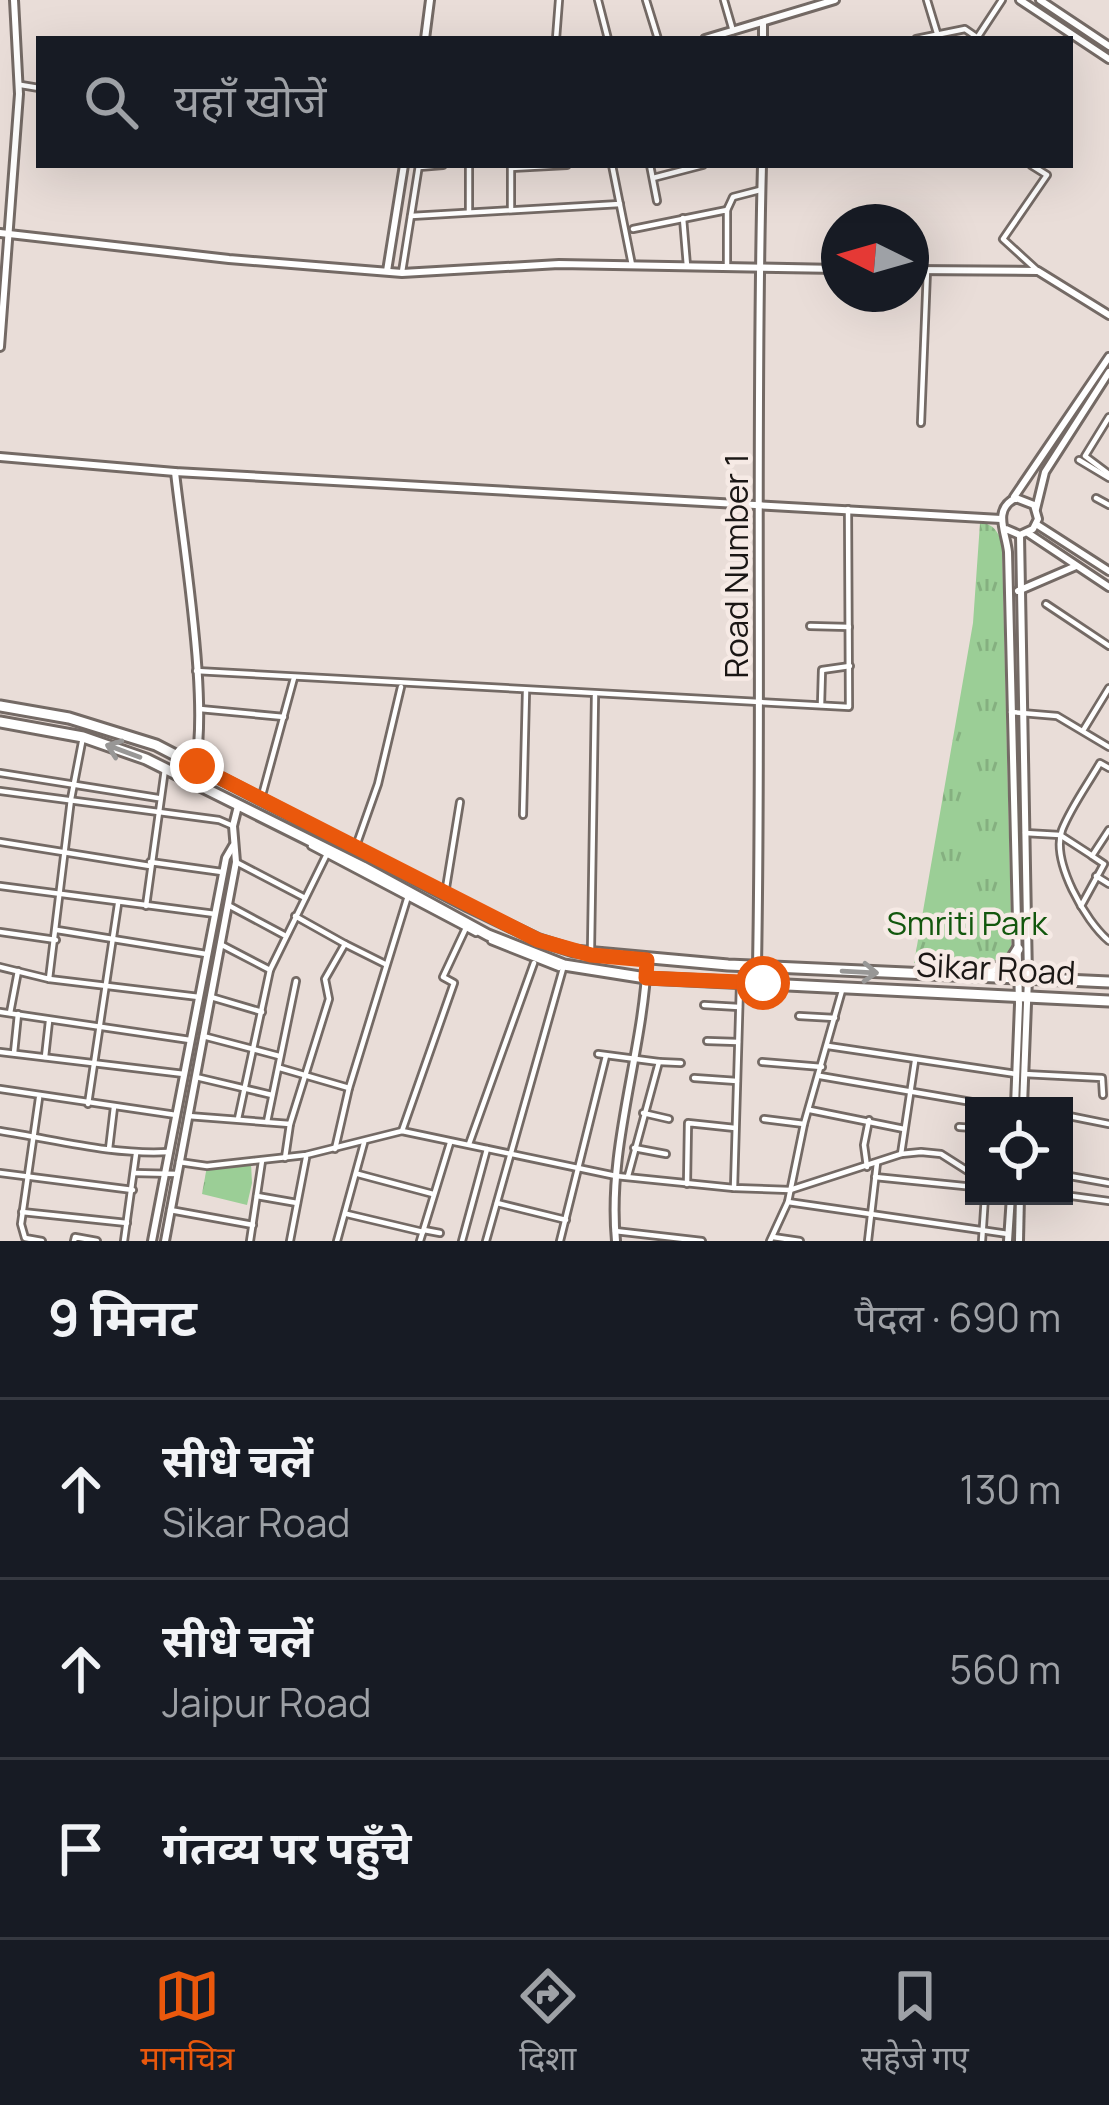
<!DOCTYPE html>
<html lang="hi">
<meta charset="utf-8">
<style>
body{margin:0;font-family:Manrope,"Noto Sans Devanagari",sans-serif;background:#20242c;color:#f1f3f6}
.controls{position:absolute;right:36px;bottom:36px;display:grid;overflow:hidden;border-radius:0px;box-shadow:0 12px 48px #0002}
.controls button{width:108px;height:108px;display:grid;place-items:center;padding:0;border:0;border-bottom:3px solid #363941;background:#171b24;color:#f1f3f6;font:60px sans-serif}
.compass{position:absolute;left:821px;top:204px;width:108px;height:108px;border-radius:50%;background:#171b24;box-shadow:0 12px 48px #0002;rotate:275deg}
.stop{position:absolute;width:36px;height:36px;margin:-27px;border:9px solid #ea580c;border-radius:50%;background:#fff}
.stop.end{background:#ea580c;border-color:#fff;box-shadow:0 3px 12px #0008}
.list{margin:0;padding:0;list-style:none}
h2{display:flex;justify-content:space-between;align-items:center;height:156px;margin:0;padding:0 48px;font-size:51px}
h2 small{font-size:39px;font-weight:400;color:#9ea1a6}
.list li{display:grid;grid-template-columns:78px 1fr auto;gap:36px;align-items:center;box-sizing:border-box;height:180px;padding:0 48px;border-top:3px solid #363941}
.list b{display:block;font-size:45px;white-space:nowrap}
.list p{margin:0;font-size:39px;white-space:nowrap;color:#9ea1a6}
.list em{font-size:39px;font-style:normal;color:#9ea1a6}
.icon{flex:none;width:66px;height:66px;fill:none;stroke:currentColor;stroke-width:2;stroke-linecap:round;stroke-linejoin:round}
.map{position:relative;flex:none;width:1109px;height:1241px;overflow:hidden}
.search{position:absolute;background:#171b24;box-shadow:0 12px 48px #0002;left:36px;right:36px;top:36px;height:132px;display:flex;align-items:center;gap:30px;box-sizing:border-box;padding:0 42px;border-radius:0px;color:#9ea1a6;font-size:45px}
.sheet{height:696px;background:#171b24}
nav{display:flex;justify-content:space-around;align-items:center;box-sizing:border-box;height:168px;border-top:3px solid #363941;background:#171b24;font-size:33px;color:#9ea1a6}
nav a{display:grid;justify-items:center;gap:6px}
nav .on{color:#ea580c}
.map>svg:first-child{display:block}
.park{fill:url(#park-tufts)}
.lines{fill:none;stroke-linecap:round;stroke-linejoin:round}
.street-casing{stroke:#746a65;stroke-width:10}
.secondary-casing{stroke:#746a65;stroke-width:12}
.primary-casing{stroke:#746a65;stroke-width:15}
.street{stroke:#fff;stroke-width:4.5}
.secondary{stroke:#fff;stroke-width:6}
.primary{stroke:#fff;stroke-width:9}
.oneway{stroke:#989796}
.route{stroke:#ea580c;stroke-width:15}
.labels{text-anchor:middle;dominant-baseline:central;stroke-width:9;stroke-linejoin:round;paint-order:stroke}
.street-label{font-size:33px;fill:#1b1715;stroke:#f6eae5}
.park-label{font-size:33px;fill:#12570d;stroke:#f6eae5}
</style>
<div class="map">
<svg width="1109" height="1241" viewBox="0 0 1109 1241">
<defs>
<pattern id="park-tufts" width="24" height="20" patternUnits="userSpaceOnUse" patternTransform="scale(3)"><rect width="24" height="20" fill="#9bce96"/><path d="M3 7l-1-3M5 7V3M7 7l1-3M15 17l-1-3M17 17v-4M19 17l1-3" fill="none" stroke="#85b080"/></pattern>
</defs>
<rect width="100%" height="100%" fill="#e9ddd8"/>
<g class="park">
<path d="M980,523C994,523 1000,534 1002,546L1012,959L998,966L914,963L973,623Z"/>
<polygon points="251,1163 252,1183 247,1205 202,1194 207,1166"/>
</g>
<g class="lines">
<defs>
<g id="street">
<polyline points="598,0 608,39"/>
<polyline points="646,0 658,39"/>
<polyline points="724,0 733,31"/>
<polyline points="927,0 937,33"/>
<polyline points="979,35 1002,0"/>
<polyline points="556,39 559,0"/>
<polyline points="916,39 965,29 978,38"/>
<polyline points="21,85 39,88"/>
<polyline points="469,165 469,212"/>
<polyline points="612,165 632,265"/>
<polyline points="650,165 657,201"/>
<polyline points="1031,165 1047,175 1003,239 1038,271"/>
<polyline points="419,167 443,165"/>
<polyline points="511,168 567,165"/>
<polyline points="653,178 703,165"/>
<polyline points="511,210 511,168"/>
<polyline points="727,210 733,197 760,190"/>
<polyline points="411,216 620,204"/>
<polyline points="683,218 687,266"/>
<polyline points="633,229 727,210 727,267"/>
<polyline points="402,272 419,165"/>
<polyline points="1109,417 1085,456 1109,474"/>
<polyline points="921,423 927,270"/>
<polyline points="1079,460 1109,478"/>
<polyline points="1096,498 1109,505"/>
<polyline points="1046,604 1109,646"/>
<polyline points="810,626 849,627"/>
<polyline points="196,671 849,707 848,509"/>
<polyline points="821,705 822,670 850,666"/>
<polyline points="200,709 284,717"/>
<polyline points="1011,712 1057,716 1109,747"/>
<polyline points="1084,729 1109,688"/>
<path d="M1109,768L1100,763C1088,784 1071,807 1062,830C1051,861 1085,921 1109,941"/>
<polyline points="0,773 158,798"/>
<polyline points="0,791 219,820 233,826"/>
<polyline points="261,799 294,678"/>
<polyline points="523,815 526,692"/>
<polyline points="1025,833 1060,835 1091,855"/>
<polyline points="0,842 150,866"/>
<polyline points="311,846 476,933"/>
<polyline points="355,849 378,784 401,687"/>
<polyline points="150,862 222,872"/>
<polyline points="236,862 305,898"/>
<polyline points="1096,876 1109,884"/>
<polyline points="0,886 215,914"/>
<polyline points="445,894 460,802"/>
<polyline points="228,905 284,935"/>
<polyline points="146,906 165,769"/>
<polyline points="1081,906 1104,864 1092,856 1109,830"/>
<polyline points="295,916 345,944"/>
<polyline points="57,930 206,954"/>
<polyline points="0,932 56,940"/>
<polyline points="491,941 559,968"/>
<polyline points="222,945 270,970"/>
<polyline points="591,949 595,696"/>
<polyline points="0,967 49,979 199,997"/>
<polyline points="49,979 71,799 83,737"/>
<polyline points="211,997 262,1012"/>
<polyline points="704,1005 739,1007"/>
<polyline points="0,1012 190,1040"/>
<polyline points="10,1013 18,971"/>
<polyline points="799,1016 835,1018"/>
<polyline points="203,1036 279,1056"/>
<polyline points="707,1041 738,1042"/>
<polyline points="828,1046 1016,1074"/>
<polyline points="0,1052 184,1074"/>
<polyline points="14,1053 18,1014"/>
<polyline points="598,1054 659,1062 628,1176"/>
<polyline points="45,1057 49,1021"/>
<polyline points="659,1062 681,1063"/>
<polyline points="762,1062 822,1067"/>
<polyline points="280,1068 349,1088"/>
<polyline points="1024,1074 1102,1078 1103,1095"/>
<polyline points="820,1076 995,1106"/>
<polyline points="196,1077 272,1095"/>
<polyline points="694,1078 737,1081"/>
<polyline points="0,1089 176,1115"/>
<polyline points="39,1098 21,1224 25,1238 42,1241"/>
<polyline points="88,1104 118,904"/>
<polyline points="810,1110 904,1129"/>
<polyline points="643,1113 669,1119"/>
<polyline points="1064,1115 1109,1124"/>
<polyline points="188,1116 290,1124"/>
<polyline points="238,1119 270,970 327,854"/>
<polyline points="764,1119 804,1124"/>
<polyline points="267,1122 296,981"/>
<polyline points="959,1127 974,1128"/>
<path d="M0,1131C58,1140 110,1155 169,1152"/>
<polyline points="402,1131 454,983 443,977 465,930"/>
<polyline points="469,1144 534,963"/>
<polyline points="634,1148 666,1154"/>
<polyline points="109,1149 114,1107"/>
<polyline points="335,1149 349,1088 408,896"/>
<polyline points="901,1154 915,1061"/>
<polyline points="285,1158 290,1124 329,999 325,979 345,944 385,964"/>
<polyline points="179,1162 207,1166 306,1155 402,1131 616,1176 734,1188 790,1190 901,1154 921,1152 941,1154 974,1175"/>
<polyline points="867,1167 864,1145 869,1120"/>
<polyline points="0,1173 133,1190"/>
<polyline points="134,1173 177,1174"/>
<polyline points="358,1174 433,1194"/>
<polyline points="1064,1175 1109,1183"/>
<polyline points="875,1177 974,1187"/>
<polyline points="687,1184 688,1123 735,1128"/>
<polyline points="734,1188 740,984"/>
<polyline points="1064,1195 1109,1201"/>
<polyline points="257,1196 297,1203"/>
<polyline points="788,1202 1008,1234"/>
<polyline points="497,1203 566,1220"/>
<polyline points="170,1210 253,1225"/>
<polyline points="22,1212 127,1223"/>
<polyline points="347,1214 423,1232"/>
<polyline points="424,1230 440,1233"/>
<polyline points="615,1231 702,1241"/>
<polyline points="773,1237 800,1241"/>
<polyline points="74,1241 75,1237 97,1241"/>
<polyline points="124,1241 136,1154"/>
<polyline points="250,1241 262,1161"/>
<polyline points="290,1241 306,1158"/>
<polyline points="337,1241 364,1143"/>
<polyline points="420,1241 450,1143"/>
<polyline points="462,1241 487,1149"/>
<polyline points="486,1241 564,965"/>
<polyline points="560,1241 606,1056"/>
<polyline points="770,1241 788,1202 804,1124 843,987"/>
<polyline points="868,1241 877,1163"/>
<polyline points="982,1241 985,1196"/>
</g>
<g id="secondary">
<polyline points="1020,0 1109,59"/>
<polyline points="1040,0 1109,46"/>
<polyline points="425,39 430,0"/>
<polyline points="705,39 835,0"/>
<polyline points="763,39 763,22"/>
<polyline points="0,233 229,259 402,273 559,264 839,269"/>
<polyline points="911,270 1038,271 1109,315"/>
<polyline points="387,271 404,165"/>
<polyline points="0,347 19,94 14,0"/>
<polyline points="0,457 175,472 1001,519"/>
<path d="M175,472C182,539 215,730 190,782"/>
<polyline points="1014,497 1109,357"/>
<polyline points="1036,509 1045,472 1109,372"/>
<polyline points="1036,524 1109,571"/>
<path d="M1006,529L1020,535L1033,529L1038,519L1034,505L1016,498C992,509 1006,532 1008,552L1019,1004L1015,1106"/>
<polyline points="1028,533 1109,587"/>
<polyline points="1020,535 1028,978 1023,1106"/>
<polyline points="1018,591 1076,566"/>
<path d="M757,966C762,699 755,432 762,165"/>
<polyline points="152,1241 226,858 233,846"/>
<polyline points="165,1241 236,862 233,826 238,806"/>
<path d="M616,1241C607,1147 643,1054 647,960"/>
<polyline points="1008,1241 1011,1196"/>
<polyline points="1019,1241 1020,1196"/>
</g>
<g id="primary">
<polyline points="0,706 69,718 156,745 468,906 539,940 574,951 728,965 1109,982"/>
<polyline points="0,722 83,737 146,759 363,867 488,935 564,965 646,978 1109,1001"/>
<polyline points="977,972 1008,965 1018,949"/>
</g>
</defs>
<use href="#street" class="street-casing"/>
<use href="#secondary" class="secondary-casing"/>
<use href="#primary" class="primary-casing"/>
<use href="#street" class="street"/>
<use href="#secondary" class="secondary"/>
<use href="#primary" class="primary"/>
</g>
<defs><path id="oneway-shaft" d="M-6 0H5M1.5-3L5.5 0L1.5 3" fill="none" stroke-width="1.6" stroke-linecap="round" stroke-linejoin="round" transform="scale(3)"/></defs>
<g class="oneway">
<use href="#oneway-shaft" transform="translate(123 751) rotate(-160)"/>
<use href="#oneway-shaft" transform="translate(860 972) rotate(3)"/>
</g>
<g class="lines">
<polyline class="route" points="197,766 538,940 591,955 647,960 646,978 763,983"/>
</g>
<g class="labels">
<g class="street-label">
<text transform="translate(735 566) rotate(-90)">Road Number 1</text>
<text transform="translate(996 968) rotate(3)">Sikar Road</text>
</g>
<g class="park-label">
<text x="967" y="922">Smriti Park</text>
</g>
</g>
</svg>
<div class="controls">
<button><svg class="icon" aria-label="locate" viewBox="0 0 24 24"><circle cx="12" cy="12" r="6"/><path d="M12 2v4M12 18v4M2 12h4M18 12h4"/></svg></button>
</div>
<svg class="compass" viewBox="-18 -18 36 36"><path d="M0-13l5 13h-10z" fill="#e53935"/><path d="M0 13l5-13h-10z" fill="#9ea1a6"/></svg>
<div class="stop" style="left:763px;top:983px"></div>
<div class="stop end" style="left:197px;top:766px"></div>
<div class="search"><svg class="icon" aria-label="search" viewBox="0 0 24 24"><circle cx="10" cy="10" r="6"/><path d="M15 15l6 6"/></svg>यहाँ खोजें</div>
</div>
<section class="sheet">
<h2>9 मिनट<small>पैदल · 690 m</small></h2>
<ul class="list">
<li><svg class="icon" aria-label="ahead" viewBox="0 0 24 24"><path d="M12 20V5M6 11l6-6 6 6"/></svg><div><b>सीधे चलें</b><p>Sikar Road</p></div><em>130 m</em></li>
<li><svg class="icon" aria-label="ahead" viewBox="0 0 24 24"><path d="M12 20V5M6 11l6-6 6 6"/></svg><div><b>सीधे चलें</b><p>Jaipur Road</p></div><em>560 m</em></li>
<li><svg class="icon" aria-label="arrive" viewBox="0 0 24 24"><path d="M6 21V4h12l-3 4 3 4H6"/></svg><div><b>गंतव्य पर पहुँचे</b></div></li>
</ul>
</section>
<nav>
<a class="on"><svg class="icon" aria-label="map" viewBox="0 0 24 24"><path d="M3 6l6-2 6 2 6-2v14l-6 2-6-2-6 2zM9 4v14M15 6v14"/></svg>मानचित्र</a>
<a><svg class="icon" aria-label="directions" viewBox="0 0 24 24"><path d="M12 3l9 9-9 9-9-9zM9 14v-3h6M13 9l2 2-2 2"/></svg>दिशा</a>
<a><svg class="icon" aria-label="saved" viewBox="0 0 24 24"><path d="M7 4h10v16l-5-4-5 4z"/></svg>सहेजे गए</a>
</nav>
